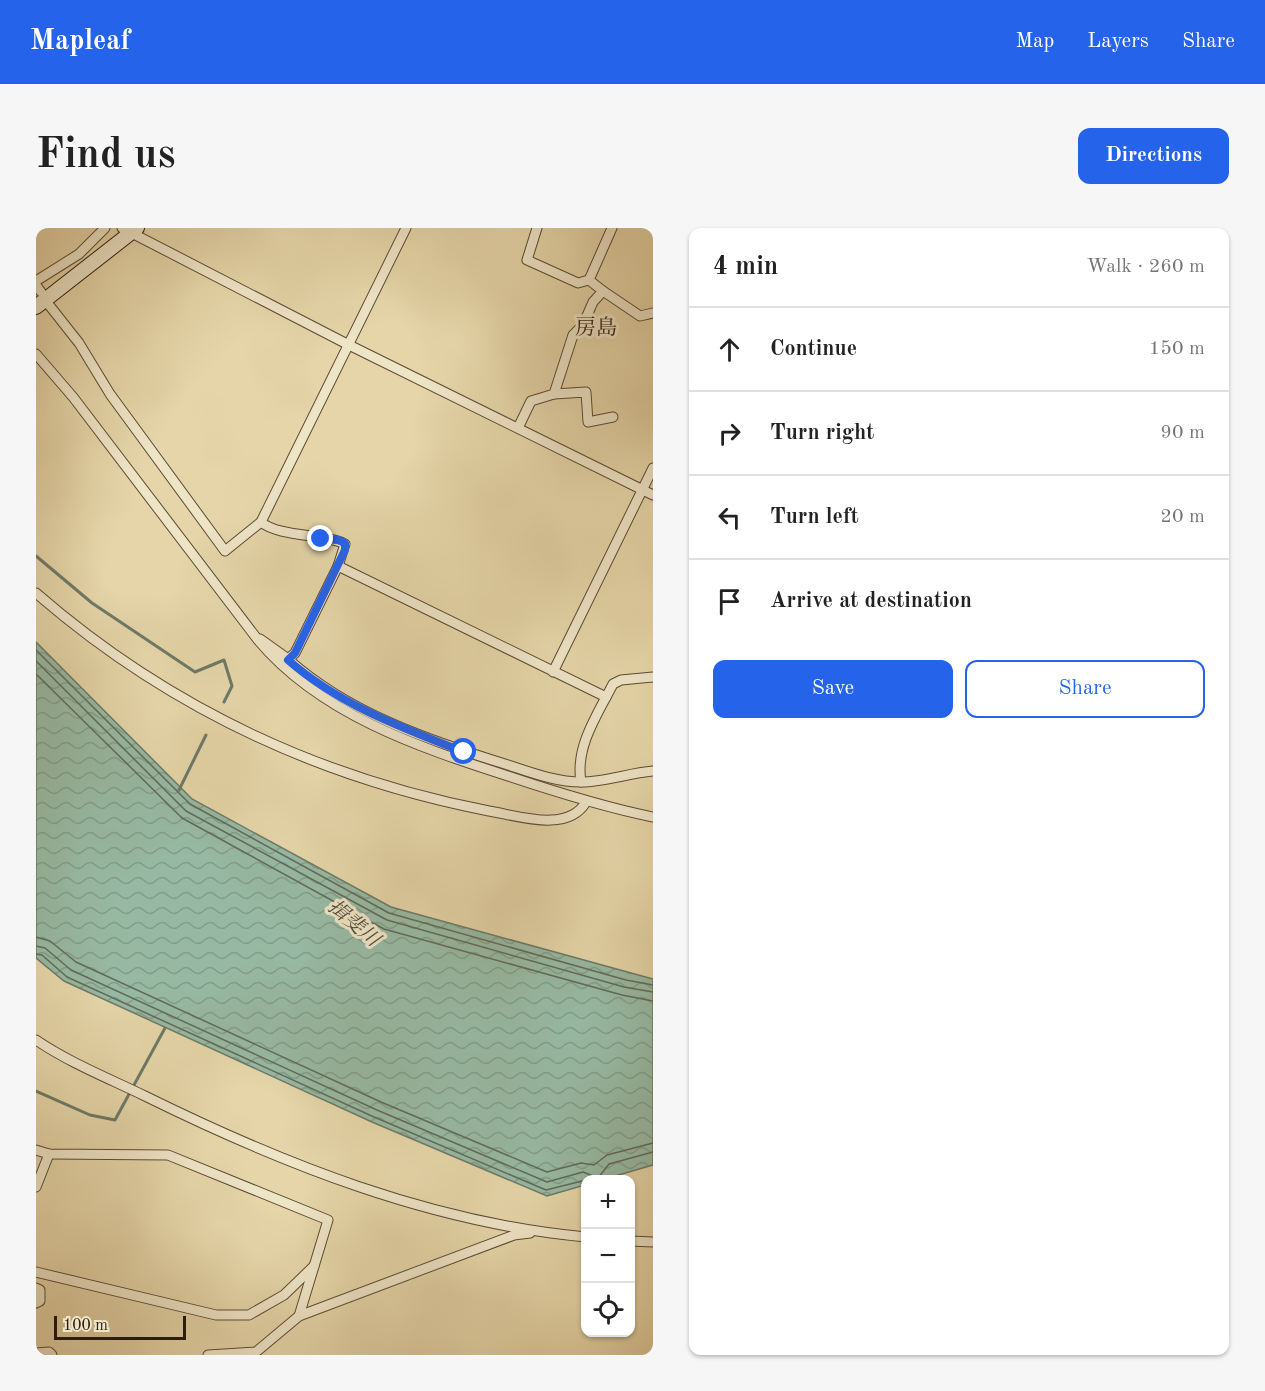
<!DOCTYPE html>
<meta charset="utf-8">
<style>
body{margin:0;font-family:"Old Standard TT","Noto Serif JP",serif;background:#f6f6f6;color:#222}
.controls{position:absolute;right:18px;bottom:18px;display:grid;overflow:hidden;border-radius:12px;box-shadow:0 2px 4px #0004}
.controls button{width:54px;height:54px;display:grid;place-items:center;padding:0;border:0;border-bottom:2px solid #e0e0e0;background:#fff;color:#222;font:30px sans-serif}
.scale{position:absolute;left:18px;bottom:15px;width:132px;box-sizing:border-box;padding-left:6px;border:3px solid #2e1c0f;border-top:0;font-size:16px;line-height:21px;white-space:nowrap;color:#2e1c0f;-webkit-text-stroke:4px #eee4c6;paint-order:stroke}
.stop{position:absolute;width:18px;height:18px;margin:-14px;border:4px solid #2563eb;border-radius:50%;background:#fff}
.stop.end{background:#2563eb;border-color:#fff;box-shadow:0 2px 6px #0008}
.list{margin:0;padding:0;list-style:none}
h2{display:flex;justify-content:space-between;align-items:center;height:78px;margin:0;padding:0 24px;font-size:26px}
h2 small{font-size:20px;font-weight:400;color:#767676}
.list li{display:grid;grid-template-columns:39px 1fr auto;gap:18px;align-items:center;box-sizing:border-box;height:84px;padding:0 24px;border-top:2px solid #e0e0e0}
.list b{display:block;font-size:22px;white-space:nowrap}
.list em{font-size:20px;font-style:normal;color:#767676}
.actions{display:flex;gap:12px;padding:18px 24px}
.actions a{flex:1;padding:14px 0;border:2px solid #2563eb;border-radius:12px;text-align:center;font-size:21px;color:#2563eb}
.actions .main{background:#2563eb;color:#fff}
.icon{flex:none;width:33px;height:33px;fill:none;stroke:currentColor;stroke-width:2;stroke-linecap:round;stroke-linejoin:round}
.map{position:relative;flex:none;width:617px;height:1127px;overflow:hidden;border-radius:12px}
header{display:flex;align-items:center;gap:36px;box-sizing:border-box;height:84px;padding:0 30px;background:#2563eb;color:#fff}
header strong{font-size:28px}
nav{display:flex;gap:33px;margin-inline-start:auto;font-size:21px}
.intro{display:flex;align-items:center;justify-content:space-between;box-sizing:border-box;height:144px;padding:0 36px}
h1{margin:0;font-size:42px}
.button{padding:15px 27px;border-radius:12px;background:#2563eb;color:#fff;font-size:21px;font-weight:700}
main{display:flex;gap:36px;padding:0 36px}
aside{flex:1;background:#fff;border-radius:12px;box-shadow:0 2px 4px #0004}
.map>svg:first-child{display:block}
.water{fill:url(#water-waves);stroke:#6d7a68;stroke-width:1.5}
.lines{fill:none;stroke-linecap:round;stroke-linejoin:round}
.shore{stroke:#626a59;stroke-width:1.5}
.stream{stroke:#6d7a68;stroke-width:3}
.street-casing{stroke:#5c4a35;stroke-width:11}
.secondary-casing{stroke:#2e1c0f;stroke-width:16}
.street{stroke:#eee4c6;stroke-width:9}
.secondary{stroke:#eee4c6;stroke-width:14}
.route{stroke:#2563eb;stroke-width:8}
.labels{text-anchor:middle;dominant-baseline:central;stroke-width:6;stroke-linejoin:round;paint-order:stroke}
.water-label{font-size:20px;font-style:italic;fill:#4e4b3b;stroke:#eee4c6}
.quarter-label{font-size:21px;fill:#2e1c0f;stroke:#eee4c6}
</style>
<header>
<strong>Mapleaf</strong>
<nav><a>Map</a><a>Layers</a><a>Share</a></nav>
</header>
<div class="intro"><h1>Find us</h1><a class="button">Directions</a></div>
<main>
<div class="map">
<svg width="617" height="1127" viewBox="0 0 617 1127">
<defs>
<pattern id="water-waves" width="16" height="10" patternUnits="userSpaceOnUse" patternTransform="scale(1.5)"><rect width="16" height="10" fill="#97b9a3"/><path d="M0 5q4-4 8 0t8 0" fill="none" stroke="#829e8b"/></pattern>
</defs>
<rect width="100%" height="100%" fill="#e5d5a8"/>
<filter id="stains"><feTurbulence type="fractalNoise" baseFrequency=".00333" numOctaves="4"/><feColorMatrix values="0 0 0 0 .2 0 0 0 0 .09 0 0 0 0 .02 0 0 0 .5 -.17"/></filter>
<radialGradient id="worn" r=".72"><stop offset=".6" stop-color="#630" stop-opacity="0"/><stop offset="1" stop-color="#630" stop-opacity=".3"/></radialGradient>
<polygon class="water" points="0,414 156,571 355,679 617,751 617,937 569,951 550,952 549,957 511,968 336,894 28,753 0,730"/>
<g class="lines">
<g class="shore">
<polyline points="0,422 154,576 353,685 590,752 617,757"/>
<polyline points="0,433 150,583 351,692 588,759 617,764"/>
<polyline points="0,446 146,590 348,701 586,767 617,773"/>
<polyline points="0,709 14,713 40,734 345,874 511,944 545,935 558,937 571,927 617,915"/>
<polyline points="0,718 9,720 35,742 341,882 511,954 547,944 562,950 573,936 617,924"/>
<polyline points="0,726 6,727 31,749 338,889 510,962 550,952"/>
</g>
<g class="stream">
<polyline points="0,328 56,375 159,444 188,432 196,458 188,474"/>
<polyline points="143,562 170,507"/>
<polyline points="0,863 54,887 79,892 129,800"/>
</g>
<defs>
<g id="street">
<polyline points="86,0 313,117 617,267"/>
<polyline points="501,0 491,32 542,55 553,52"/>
<polyline points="0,53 43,26 69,0"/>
<polyline points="0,57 5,64"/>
<polyline points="567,63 604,88 617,85"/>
<polyline points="13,77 43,115 74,166 189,323 225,294 370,0"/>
<path d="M0,126L37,169L222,412C284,486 382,519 472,548C520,564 567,579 617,589"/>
<polyline points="518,166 550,164 552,194 577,189"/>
<polyline points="482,200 495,173 518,166 537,107 547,97 557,74 567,63 553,52 576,0"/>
<polyline points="302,338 570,469"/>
<path d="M0,365C131,479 283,550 453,583C483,588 532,605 550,574"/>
<path d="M224,411L252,431L259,425L302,338L309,316C291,306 242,309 225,294"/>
<path d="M252,431C312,485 394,513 469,536C494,544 519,554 545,554C569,554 593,545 617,543"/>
<polyline points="517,444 617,240"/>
<path d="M545,554C539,519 561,487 577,456L585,452L617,449"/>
<path d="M0,812C34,835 72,850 109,868C247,936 395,995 550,1009"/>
<polyline points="0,922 13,926 132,927 292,992 263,1088"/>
<polyline points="0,959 13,926"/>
<polyline points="594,1013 617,1014"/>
<polyline points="0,1044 180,1087 213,1087 248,1067 278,1038"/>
<polyline points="0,1060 4,1062 4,1073 0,1075"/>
<polyline points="0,1125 13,1124 16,1127"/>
<polyline points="172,1127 220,1124 263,1088 478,1007 494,1005"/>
</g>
<polyline id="secondary" points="0,79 101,0"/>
</defs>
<use href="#street" class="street-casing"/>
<use href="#secondary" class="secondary-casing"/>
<use href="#street" class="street"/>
<use href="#secondary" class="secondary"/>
</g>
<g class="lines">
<path class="route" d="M285,311L302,312L309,315V322L259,425L252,432C302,476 366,500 428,524"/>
</g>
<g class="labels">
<g class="water-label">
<text transform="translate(317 696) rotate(40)">揖斐川</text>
</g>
<g class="quarter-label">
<text x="560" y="100">房島</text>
</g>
</g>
<rect width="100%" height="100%" filter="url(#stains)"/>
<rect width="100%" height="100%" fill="url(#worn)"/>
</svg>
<div class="controls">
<button>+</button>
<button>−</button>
<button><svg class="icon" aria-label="locate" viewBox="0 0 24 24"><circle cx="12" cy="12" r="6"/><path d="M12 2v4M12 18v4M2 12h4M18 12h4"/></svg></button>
</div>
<div class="scale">100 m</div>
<div class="stop" style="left:428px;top:524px"></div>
<div class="stop end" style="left:285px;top:311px"></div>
</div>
<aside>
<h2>4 min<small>Walk · 260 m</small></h2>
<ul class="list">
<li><svg class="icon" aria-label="ahead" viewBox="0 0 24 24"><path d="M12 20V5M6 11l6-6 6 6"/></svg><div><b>Continue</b></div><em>150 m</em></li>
<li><svg class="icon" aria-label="right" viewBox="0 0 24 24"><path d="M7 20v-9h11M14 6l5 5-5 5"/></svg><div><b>Turn right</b></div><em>90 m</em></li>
<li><svg class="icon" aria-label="left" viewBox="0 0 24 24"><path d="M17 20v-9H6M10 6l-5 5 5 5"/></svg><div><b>Turn left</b></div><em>20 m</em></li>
<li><svg class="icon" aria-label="arrive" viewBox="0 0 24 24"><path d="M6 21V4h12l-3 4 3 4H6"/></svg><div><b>Arrive at destination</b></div></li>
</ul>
<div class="actions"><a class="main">Save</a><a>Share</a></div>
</aside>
</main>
